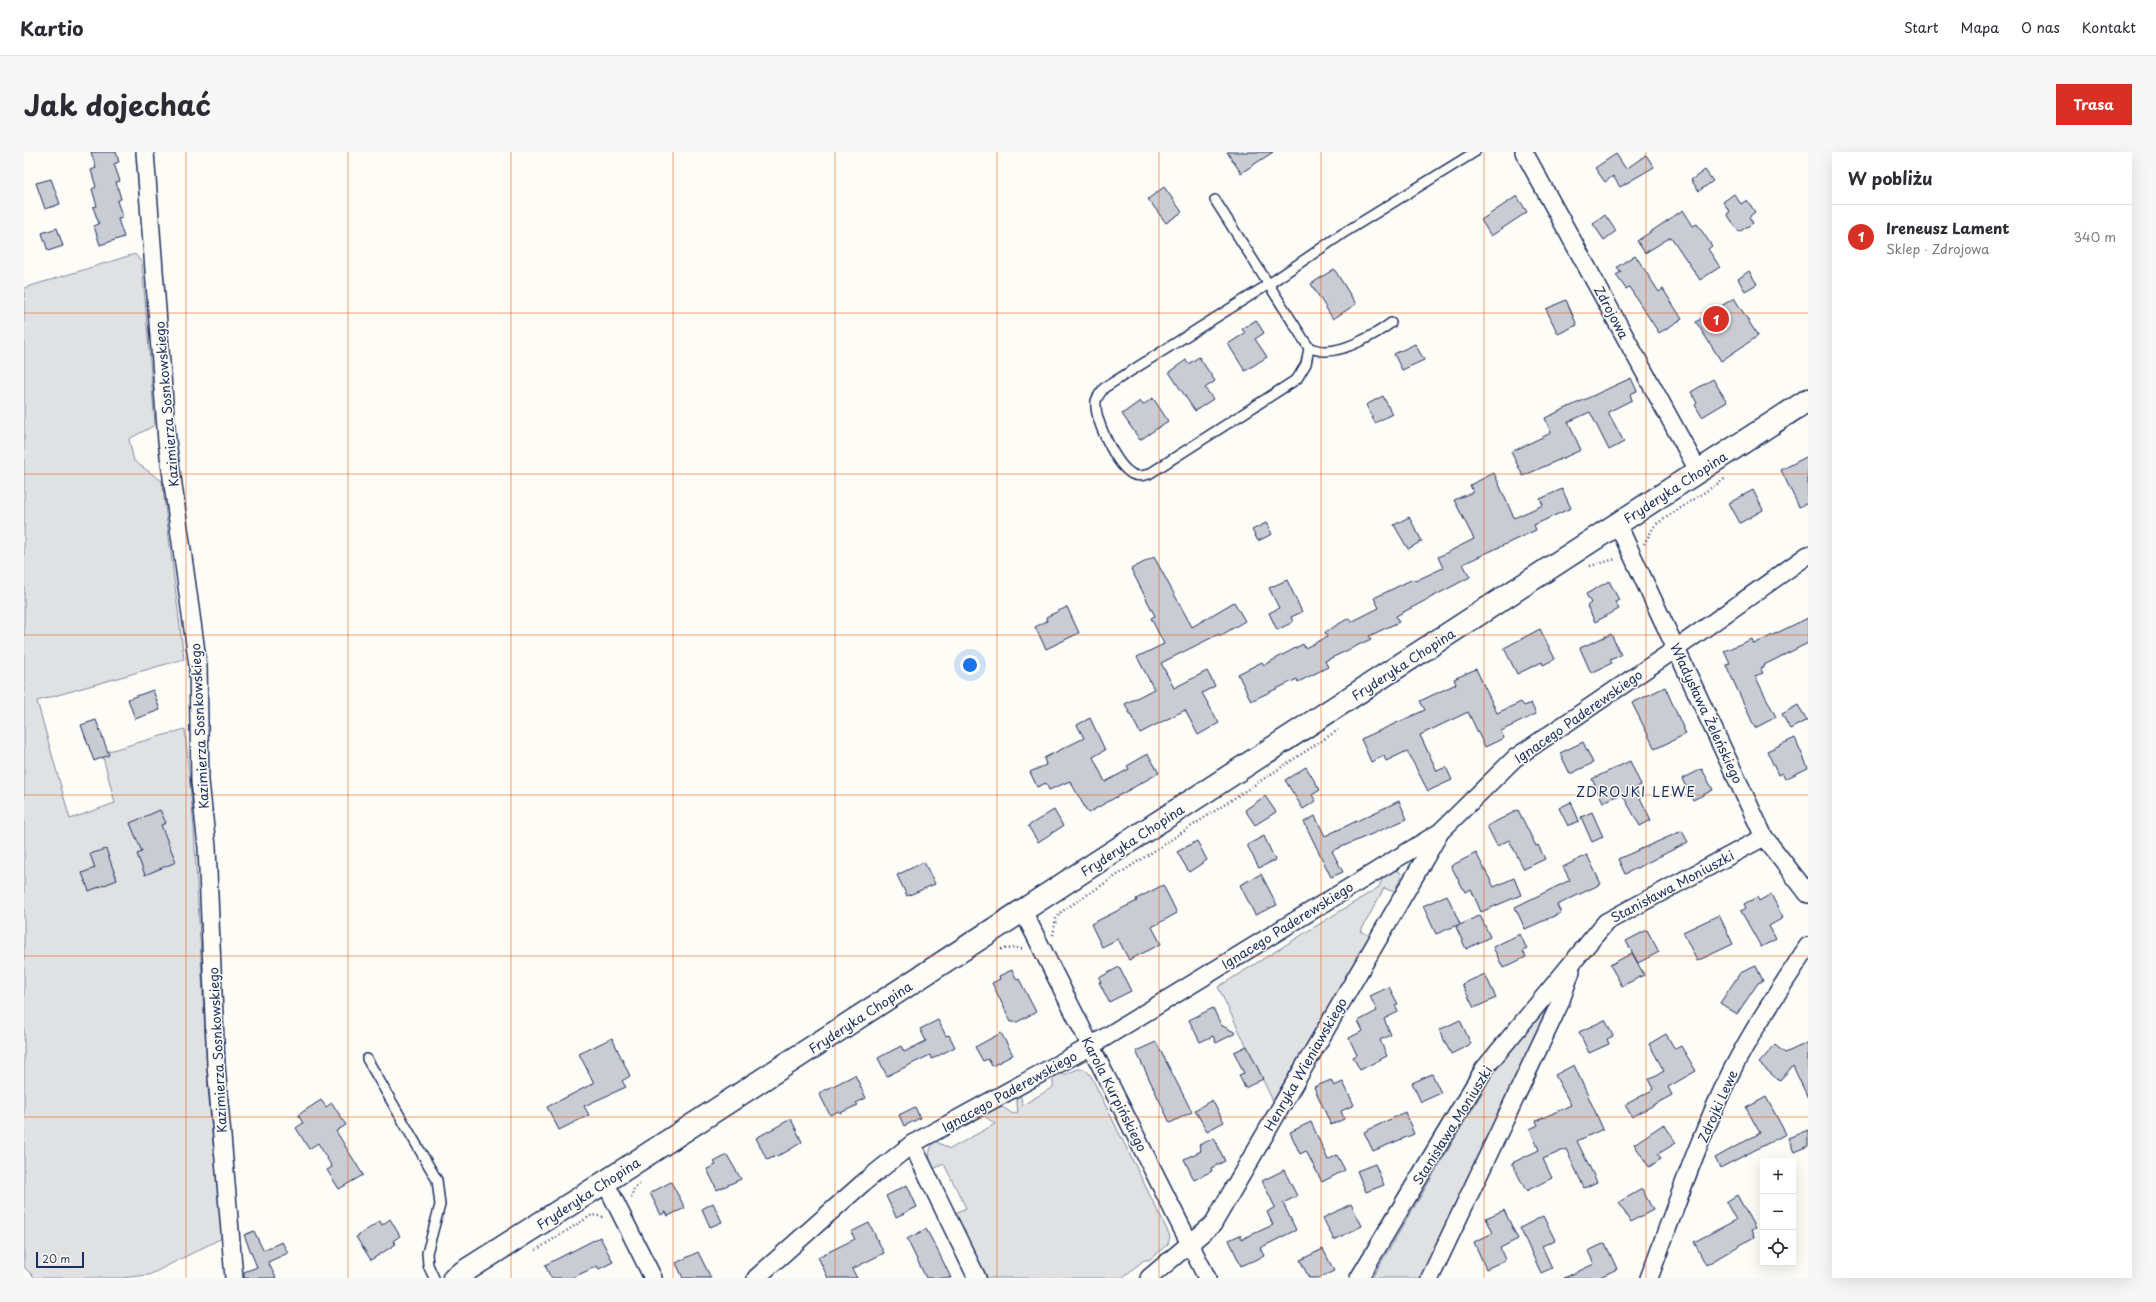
<!DOCTYPE html>
<html lang="pl">
<meta charset="utf-8">
<style>
body{margin:0;font-family:"Playpen Sans",sans-serif;background:#f7f7f7;color:#2b2b33}
.controls{position:absolute;right:12px;bottom:12px;display:grid;overflow:hidden;border-radius:0px;box-shadow:0 4px 16px #0002}
.controls button{width:36px;height:36px;display:grid;place-items:center;padding:0;border:0;border-bottom:1px solid #e1e1e2;background:#fff;color:#2b2b33;font:20px sans-serif}
.scale{position:absolute;left:12px;bottom:10px;width:48px;box-sizing:border-box;padding-left:4px;border:2px solid #1b2f5e;border-top:0;font-size:11px;line-height:14px;white-space:nowrap;color:#1b2f5e;-webkit-text-stroke:3px #fdfcf7;paint-order:stroke}
.you{position:absolute;left:946px;top:513px;width:14px;height:14px;margin:-10px;border:3px solid #fff;border-radius:50%;background:#1a73e8;box-shadow:0 0 0 6px #1a73e833}
.badge{display:grid;place-items:center;width:26px;height:26px;border-radius:50%;background:#d93025;color:#fff;font-size:13px;font-weight:700}
.pin{position:absolute;translate:-50% -50%;border:2px solid #fff;box-shadow:0 1px 4px #0006}
.list{margin:0;padding:0;list-style:none}
h2{display:flex;justify-content:space-between;align-items:center;height:52px;margin:0;padding:0 16px;font-size:17px}
h2 small{font-size:13px;font-weight:400;color:#7c7c81}
.list li{display:grid;grid-template-columns:26px 1fr auto;gap:12px;align-items:center;box-sizing:border-box;height:64px;padding:0 16px;border-top:1px solid #e1e1e2}
.list b{display:block;font-size:15px;white-space:nowrap}
.list p{margin:0;font-size:13px;white-space:nowrap;color:#7c7c81}
.list em{font-size:13px;font-style:normal;color:#7c7c81}
.icon{flex:none;width:22px;height:22px;fill:none;stroke:currentColor;stroke-width:2;stroke-linecap:round;stroke-linejoin:round}
.map{position:relative;flex:none;width:1784px;height:1126px;overflow:hidden;border-radius:0px}
header{display:flex;align-items:center;gap:24px;box-sizing:border-box;height:56px;padding:0 20px;background:#fff;border-bottom:1px solid #e1e1e2}
header strong{font-size:19px}
nav{display:flex;gap:22px;margin-inline-start:auto;font-size:14px}
.intro{display:flex;align-items:center;justify-content:space-between;box-sizing:border-box;height:96px;padding:0 24px}
h1{margin:0;font-size:28px}
.button{padding:10px 18px;border-radius:0px;background:#d93025;color:#fff;font-size:14px;font-weight:700}
main{display:flex;gap:24px;padding:0 24px}
aside{flex:1;background:#fff;border-radius:0px;box-shadow:0 4px 16px #0002}
.map>svg:first-child{display:block}
.green{fill:#e0e1e3;stroke:#7e88a0}
.building{fill:#c9ccd3;stroke:#1b2f5e}
.lines{fill:none;stroke-linecap:round;stroke-linejoin:round}
.service-casing{stroke:#1b2f5e;stroke-width:12}
.minor-casing{stroke:#1b2f5e;stroke-width:20}
.tertiary-casing{stroke:#1b2f5e;stroke-width:25}
.path{stroke:#1b2f5e;stroke-width:2.5;stroke-dasharray:1 3;stroke-linecap:butt}
.service{stroke:#fdfcf7;stroke-width:9}
.minor{stroke:#fdfcf7;stroke-width:17}
.tertiary{stroke:#fdfcf7;stroke-width:22}
.grid{fill:none;stroke:#e8590c;stroke-width:1;stroke-opacity:0.55}
.labels{text-anchor:middle;dominant-baseline:central;stroke-width:3;stroke-linejoin:round;paint-order:stroke}
.street-label{font-size:13px;fill:#1b2f5e;stroke:#fdfcf7}
.neighbourhood-label{font-size:14px;letter-spacing:1px;fill:#1b2f5e;stroke:#fdfcf7}
</style>
<header>
<strong>Kartio</strong>
<nav><a>Start</a><a>Mapa</a><a>O nas</a><a>Kontakt</a></nav>
</header>
<div class="intro"><h1>Jak dojechać</h1><a class="button">Trasa</a></div>
<main>
<div class="map">
<svg width="1784" height="1126" viewBox="0 0 1784 1126">
<rect width="100%" height="100%" fill="#fdfcf7"/>
<filter id="ink" filterUnits="userSpaceOnUse"><feTurbulence type="fractalNoise" baseFrequency=".025" numOctaves="2"/><feDisplacementMap in="SourceGraphic" scale="8" xChannelSelector="R" yChannelSelector="G"/><feConvolveMatrix kernelMatrix="1 2 1 2 8 2 1 2 1" color-interpolation-filters="sRGB"/></filter>
<g filter="url(#ink)">
<g class="green">
<polygon points="111,102 118,111 131,273 105,287 110,309 138,329 160,507 13,549 46,667 91,651 78,601 161,577 170,676 184,936 198,1086 125,1123 97,1126 11,1126 0,1115 0,136"/>
<polygon points="1370,717 1376,720 1378,724 1370,740 1360,736 1337,779 1346,784 1249,949 1194,835 1355,735 1359,725"/>
<polygon points="1527,850 1396,1126 1348,1126 1471,919"/>
<path d="M1054,917H1061L1067,924L1144,1080L1146,1085L1144,1092L1125,1108H1120L1098,1126H964L931,1061L942,1056L920,1012L909,1017C905,1006 903,998 911,989L926,997L971,972L959,963L977,954L989,962L994,960L992,945L996,942L999,953L1029,935V923L1033,920L1040,923Z"/>
</g>
<g class="building">
<polygon points="67,0 92,0 95,10 90,12 96,29 92,30 97,47 93,49 99,66 94,67 100,85 76,93 70,74 75,72 69,55 73,54 68,37 72,35 67,18 72,16"/>
<polygon points="1203,0 1249,0 1217,21"/>
<polygon points="1592,2 1602,17 1622,3 1630,15 1596,35 1589,24 1581,30 1571,16"/>
<polygon points="1681,18 1689,29 1675,39 1667,28"/>
<polygon points="27,27 36,52 21,57 12,31"/>
<polygon points="1140,35 1158,60 1142,71 1124,47"/>
<polygon points="1710,42 1717,52 1723,48 1731,60 1725,65 1729,71 1715,80 1703,62 1706,60 1699,50"/>
<polygon points="1493,44 1503,60 1467,84 1457,68"/>
<polygon points="1659,58 1669,74 1673,72 1688,94 1684,97 1696,115 1676,128 1647,85 1621,101 1613,89"/>
<polygon points="1581,63 1592,79 1580,88 1569,72"/>
<polygon points="33,76 39,94 24,99 18,81"/>
<polygon points="1611,103 1635,140 1639,137 1658,167 1635,181 1605,135 1602,137 1592,123 1597,120 1593,115"/>
<polygon points="1310,117 1332,152 1309,167 1287,132"/>
<polygon points="1725,119 1733,132 1721,139 1714,127"/>
<polygon points="1710,146 1734,184 1697,209 1672,170"/>
<polygon points="1542,148 1553,173 1534,182 1522,157"/>
<polygon points="1232,168 1240,181 1231,187 1243,205 1221,219 1204,192 1221,181 1218,177"/>
<polygon points="1391,192 1400,208 1378,218 1370,202"/>
<polygon points="1175,205 1191,229 1181,236 1189,247 1171,259 1145,220 1162,208 1164,212"/>
<polygon points="1607,226 1613,239 1606,242 1608,248 1584,260 1600,290 1585,298 1566,260 1544,270 1557,298 1499,324 1487,300 1527,281 1521,266"/>
<polygon points="1689,227 1703,250 1678,265 1671,253 1673,251 1667,240"/>
<polygon points="1359,244 1368,262 1351,271 1342,253"/>
<polygon points="1129,246 1144,269 1116,288 1098,262 1116,249 1119,253"/>
<polygon points="1784,304 1784,351 1775,355 1757,318"/>
<polygon points="1470,321 1490,366 1519,353 1516,347 1538,337 1547,356 1510,373 1512,378 1439,412 1446,425 1372,464 1375,470 1345,484 1347,487 1301,509 1304,515 1274,530 1273,527 1227,549 1214,522 1238,510 1240,513 1279,492 1281,496 1303,485 1301,480 1325,466 1327,470 1355,456 1350,446 1389,427 1391,429 1419,416 1414,405 1450,387 1430,348 1449,340 1446,333"/>
<polygon points="1729,338 1739,358 1716,371 1705,351"/>
<polygon points="1385,365 1398,389 1384,397 1370,373"/>
<polygon points="1242,371 1248,382 1234,389 1228,378"/>
<polygon points="1130,405 1168,475 1210,450 1221,469 1196,484 1195,482 1137,511 1150,536 1183,519 1191,534 1178,541 1195,571 1174,583 1161,558 1116,581 1101,552 1130,537 1113,505 1140,492 1127,466 1131,464 1107,417"/>
<polygon points="1263,428 1278,460 1267,465 1269,470 1253,478 1245,461 1255,456 1245,436"/>
<polygon points="1585,429 1595,448 1591,450 1595,457 1571,470 1563,454 1567,451 1562,442"/>
<polygon points="1043,455 1055,481 1022,497 1011,475 1023,469 1022,465"/>
<polygon points="1784,466 1784,491 1740,513 1741,514 1736,516 1739,521 1731,524 1752,565 1731,576 1702,513 1706,512 1700,499 1728,487 1730,492"/>
<polygon points="1516,477 1531,507 1519,513 1518,510 1493,522 1480,496"/>
<polygon points="1587,482 1597,503 1586,508 1588,511 1567,521 1556,496"/>
<polygon points="1452,517 1473,561 1497,550 1500,554 1507,551 1512,562 1477,579 1480,586 1461,595 1444,560 1396,583 1413,619 1422,615 1428,628 1404,639 1383,599 1362,609 1360,604 1347,610 1337,587 1401,558 1396,549 1432,532 1430,527"/>
<polygon points="1641,535 1662,582 1631,597 1608,551"/>
<polygon points="129,538 136,558 111,567 104,547"/>
<polygon points="1774,553 1783,568 1766,577 1758,562"/>
<polygon points="1066,566 1081,598 1069,605 1081,630 1105,617 1103,614 1124,602 1135,621 1064,661 1046,629 1025,638 1022,631 1013,635 1006,620 1022,613 1020,606 1060,586 1053,573"/>
<polygon points="72,568 85,603 70,609 57,573"/>
<polygon points="1771,586 1784,616 1761,627 1758,621 1754,623 1743,599"/>
<polygon points="1559,590 1569,611 1546,622 1536,601"/>
<polygon points="1606,609 1617,633 1611,636 1627,668 1616,674 1598,642 1579,650 1568,627"/>
<polygon points="1282,615 1296,638 1288,643 1292,649 1279,657 1261,628"/>
<polygon points="1678,617 1689,638 1669,648 1658,627"/>
<polygon points="1241,644 1252,660 1231,673 1221,658"/>
<polygon points="1375,649 1383,667 1308,699 1319,720 1307,725 1280,670 1291,664 1301,684"/>
<polygon points="1547,650 1555,669 1544,674 1535,656"/>
<polygon points="136,658 142,671 137,673 152,710 121,723 113,702 118,700 106,671"/>
<polygon points="1030,658 1039,674 1014,690 1004,674"/>
<polygon points="1494,658 1512,694 1514,693 1521,707 1500,717 1485,688 1473,694 1463,674"/>
<polygon points="1568,660 1579,685 1568,690 1557,665"/>
<polygon points="1658,679 1664,690 1601,722 1594,707"/>
<polygon points="1240,684 1251,708 1235,716 1223,693"/>
<polygon points="1173,689 1183,708 1165,720 1153,700"/>
<polygon points="82,697 93,728 65,739 58,721 71,716 66,702"/>
<polygon points="1452,701 1470,735 1490,726 1497,743 1457,760 1447,737 1441,740 1427,714"/>
<polygon points="1563,703 1577,732 1533,753 1537,761 1501,777 1491,755 1546,728 1539,715"/>
<polygon points="900,710 911,732 883,744 873,723"/>
<polygon points="1237,722 1253,753 1231,763 1216,733"/>
<polygon points="1139,733 1153,761 1128,775 1137,792 1105,808 1094,787 1078,795 1067,772 1113,749 1112,747"/>
<polygon points="1747,742 1759,766 1745,774 1752,787 1737,795 1717,759 1722,756 1720,752 1733,745 1735,749"/>
<polygon points="1423,743 1436,772 1412,782 1399,754"/>
<polygon points="1456,763 1466,785 1442,797 1432,775"/>
<polygon points="1695,763 1709,792 1673,809 1659,780"/>
<polygon points="1623,778 1635,800 1614,811 1602,789"/>
<polygon points="1496,782 1503,797 1499,799 1502,805 1479,816 1469,795"/>
<polygon points="1608,801 1620,823 1598,834 1586,813"/>
<polygon points="1732,814 1739,829 1734,831 1713,862 1696,851 1716,821"/>
<polygon points="1095,815 1107,839 1085,850 1075,830 1077,830 1075,826"/>
<polygon points="988,818 993,828 995,827 1012,860 993,870 987,870 968,831 976,827 975,824"/>
<polygon points="1461,822 1472,846 1450,856 1438,832"/>
<polygon points="1365,835 1374,852 1371,853 1374,860 1360,867 1367,883 1356,888 1363,904 1336,918 1329,905 1333,903 1325,886 1339,879 1334,869 1353,859 1346,844"/>
<polygon points="1189,856 1197,873 1212,881 1192,891 1189,884 1176,890 1165,868"/>
<polygon points="914,868 922,884 925,883 931,895 908,907 906,903 863,924 854,906 877,894 880,900 902,889 896,877"/>
<polygon points="1436,868 1447,892 1427,902 1415,878"/>
<polygon points="1581,868 1589,884 1583,887 1585,892 1565,901 1555,880"/>
<polygon points="977,881 989,903 968,914 964,907 959,909 951,895"/>
<polygon points="1642,882 1651,897 1657,894 1672,919 1644,935 1648,943 1608,965 1601,953 1630,937 1625,927 1640,919 1625,892"/>
<polygon points="588,886 606,924 598,929 602,935 560,954 565,963 535,978 523,955 570,931 555,902"/>
<polygon points="1132,890 1168,960 1146,971 1112,899"/>
<polygon points="1783,891 1784,891 1784,946 1769,914 1755,929 1735,911 1751,893 1761,901"/>
<polygon points="1223,894 1239,927 1221,936 1215,923 1220,921 1210,900"/>
<polygon points="1550,913 1579,977 1553,989 1573,1030 1560,1036 1542,997 1519,1007 1528,1026 1502,1039 1488,1011 1515,998 1506,977 1514,973 1512,969 1547,953 1531,923"/>
<polygon points="1408,922 1417,941 1397,950 1388,931"/>
<polygon points="831,923 842,946 832,951 834,953 816,961 815,959 806,963 795,941"/>
<polygon points="1307,928 1310,934 1319,930 1330,953 1317,959 1320,967 1307,973 1290,935"/>
<polygon points="1742,945 1762,982 1696,1016 1691,1006 1736,981 1722,956"/>
<polygon points="297,948 302,955 308,951 322,973 312,979 339,1023 315,1037 303,1018 308,1015 294,991 285,997 272,976 279,971 274,963"/>
<polygon points="1188,948 1200,970 1183,979 1171,958"/>
<polygon points="891,955 896,966 880,974 875,963"/>
<polygon points="1381,960 1390,982 1349,999 1340,980"/>
<polygon points="767,967 778,990 762,1000 743,1008 732,986"/>
<polygon points="1287,970 1304,1008 1313,1003 1321,1018 1298,1030 1282,999 1276,1002 1266,980"/>
<polygon points="1640,972 1652,991 1634,1002 1637,1007 1625,1015 1610,992"/>
<polygon points="1784,978 1784,994 1770,1000 1764,986"/>
<polygon points="1190,986 1201,1009 1187,1016 1188,1019 1170,1028 1160,1007 1177,999 1175,993"/>
<polygon points="703,1003 717,1027 693,1038 683,1017 692,1013 690,1010"/>
<polygon points="1351,1012 1360,1033 1342,1040 1333,1019"/>
<polygon points="1260,1018 1273,1044 1259,1051 1272,1078 1236,1096 1240,1104 1217,1114 1205,1088 1216,1083 1218,1087 1249,1073 1243,1060 1251,1055 1238,1029"/>
<polygon points="647,1030 661,1056 644,1064 642,1060 637,1063 626,1041"/>
<polygon points="883,1033 893,1055 872,1065 862,1044"/>
<polygon points="1618,1037 1629,1058 1606,1070 1595,1050"/>
<polygon points="1713,1043 1731,1076 1727,1078 1730,1085 1682,1113 1670,1090 1712,1068 1702,1050"/>
<polygon points="689,1051 698,1070 686,1075 678,1057"/>
<polygon points="1327,1052 1338,1074 1310,1088 1299,1066"/>
<polygon points="1480,1058 1494,1087 1476,1096 1481,1108 1462,1117 1450,1090 1469,1081 1462,1066"/>
<polygon points="1519,1064 1531,1088 1518,1094 1528,1116 1517,1121 1496,1076"/>
<polygon points="366,1067 376,1084 369,1089 372,1092 347,1108 332,1085 356,1069 358,1073"/>
<polygon points="845,1071 860,1101 828,1117 833,1126 804,1126 794,1105 831,1087 827,1080"/>
<polygon points="902,1077 915,1101 927,1126 902,1126 883,1087"/>
<polygon points="230,1079 239,1098 258,1090 264,1101 244,1110 252,1126 220,1126 220,1120 233,1115 220,1083"/>
<polygon points="576,1085 589,1110 575,1117 573,1114 548,1126 527,1126 521,1113"/>
<polygon points="1581,1091 1593,1117 1574,1126 1540,1126 1570,1112 1564,1099"/>
<polygon points="1299,1097 1310,1119 1295,1126 1285,1126 1276,1108"/>
<polygon points="674,1100 687,1126 659,1126 652,1111"/>
</g>
<g class="lines">
<defs>
<g id="service">
<path d="M1191,48C1222,97 1254,147 1285,196L1282,212L1273,227L1125,322C1119,324 1113,325 1108,322C1092,313 1070,267 1072,249C1073,245 1077,240 1080,236L1245,132L1318,82L1451,0"/>
<path d="M1285,196C1290,197 1295,199 1300,199C1320,200 1351,183 1367,171"/>
<polyline points="343,907 413,1028 416,1053 403,1101 404,1113 410,1126"/>
</g>
<g id="minor">
<polyline points="121,0 143,289 174,514 176,629 183,695 192,913 210,1126"/>
<polyline points="1500,0 1675,320"/>
<polyline points="1594,373 1740,685 1784,742"/>
<polyline points="999,759 1183,1126"/>
<polyline points="888,992 953,1126"/>
<polyline points="581,1030 629,1126"/>
<polyline points="732,1126 839,1031 888,992 1067,894 1416,680 1491,606 1653,496 1784,403"/>
<polyline points="1125,1126 1189,1072 1415,682"/>
<polyline points="1335,1126 1460,917 1582,770 1740,685"/>
<polyline points="1406,1126 1536,851 1547,819"/>
<path d="M1625,1126C1651,1057 1675,985 1708,918C1730,875 1758,834 1784,794"/>
</g>
<polyline id="tertiary" points="430,1126 581,1030 1784,248"/>
</defs>
<use href="#service" class="service-casing"/>
<use href="#minor" class="minor-casing"/>
<use href="#tertiary" class="tertiary-casing"/>
<g class="path">
<polyline points="1620,392 1631,373 1702,326"/>
<polyline points="1566,414 1592,407"/>
<polyline points="1029,783 1032,767 1037,760 1314,578"/>
<polyline points="977,797 1000,796"/>
<polyline points="607,1046 610,1037 616,1032"/>
<polyline points="512,1098 568,1063 581,1065"/>
</g>
<use href="#service" class="service"/>
<use href="#minor" class="minor"/>
<use href="#tertiary" class="tertiary"/>
</g>
</g>
<path class="grid" d="M162,0V1126M324,0V1126M487,0V1126M649,0V1126M811,0V1126M973,0V1126M1135,0V1126M1297,0V1126M1460,0V1126M1622,0V1126M0,161H1784M0,322H1784M0,483H1784M0,643H1784M0,804H1784M0,965H1784"/>
<g class="labels">
<g class="street-label">
<text transform="translate(1588 160) rotate(62)">Zdrojowa</text>
<text transform="translate(142 252) rotate(-95)">Kazimierza Sosnkowskiego</text>
<text transform="translate(1651 335) rotate(-33)">Fryderyka Chopina</text>
<text transform="translate(1379 512) rotate(-33)">Fryderyka Chopina</text>
<text transform="translate(1683 561) rotate(65)">Władysława Żeleńskiego</text>
<text transform="translate(1554 564) rotate(-35)">Ignacego Paderewskiego</text>
<text transform="translate(175 574) rotate(-93)">Kazimierza Sosnkowskiego</text>
<text transform="translate(1108 688) rotate(-33)">Fryderyka Chopina</text>
<text transform="translate(1648 734) rotate(-28)">Stanisława Moniuszki</text>
<text transform="translate(1263 773) rotate(-32)">Ignacego Paderewskiego</text>
<text transform="translate(836 865) rotate(-33)">Fryderyka Chopina</text>
<text transform="translate(193 898) rotate(-93)">Kazimierza Sosnkowskiego</text>
<text transform="translate(1281 912) rotate(-60)">Henryka Wieniawskiego</text>
<text transform="translate(985 939) rotate(-29)">Ignacego Paderewskiego</text>
<text transform="translate(1091 942) rotate(63)">Karola Kurpińskiego</text>
<text transform="translate(1693 954) rotate(-66)">Zdrojki Lewe</text>
<text transform="translate(1428 973) rotate(-58)">Stanisława Moniuszki</text>
<text transform="translate(564 1041) rotate(-33)">Fryderyka Chopina</text>
</g>
<g class="neighbourhood-label">
<text x="1612" y="639">ZDROJKI LEWE</text>
</g>
</g>
</svg>
<div class="controls">
<button>+</button>
<button>−</button>
<button><svg class="icon" aria-label="locate" viewBox="0 0 24 24"><circle cx="12" cy="12" r="6"/><path d="M12 2v4M12 18v4M2 12h4M18 12h4"/></svg></button>
</div>
<div class="scale">20 m</div>
<div class="you"></div>
<div class="pin badge" style="left:1692px;top:167px">1</div>
</div>
<aside>
<h2>W pobliżu<small></small></h2>
<ul class="list">
<li><span class="badge">1</span><div><b>Ireneusz Lament</b><p>Sklep · Zdrojowa</p></div><em>340 m</em></li>
</ul>
</aside>
</main>
